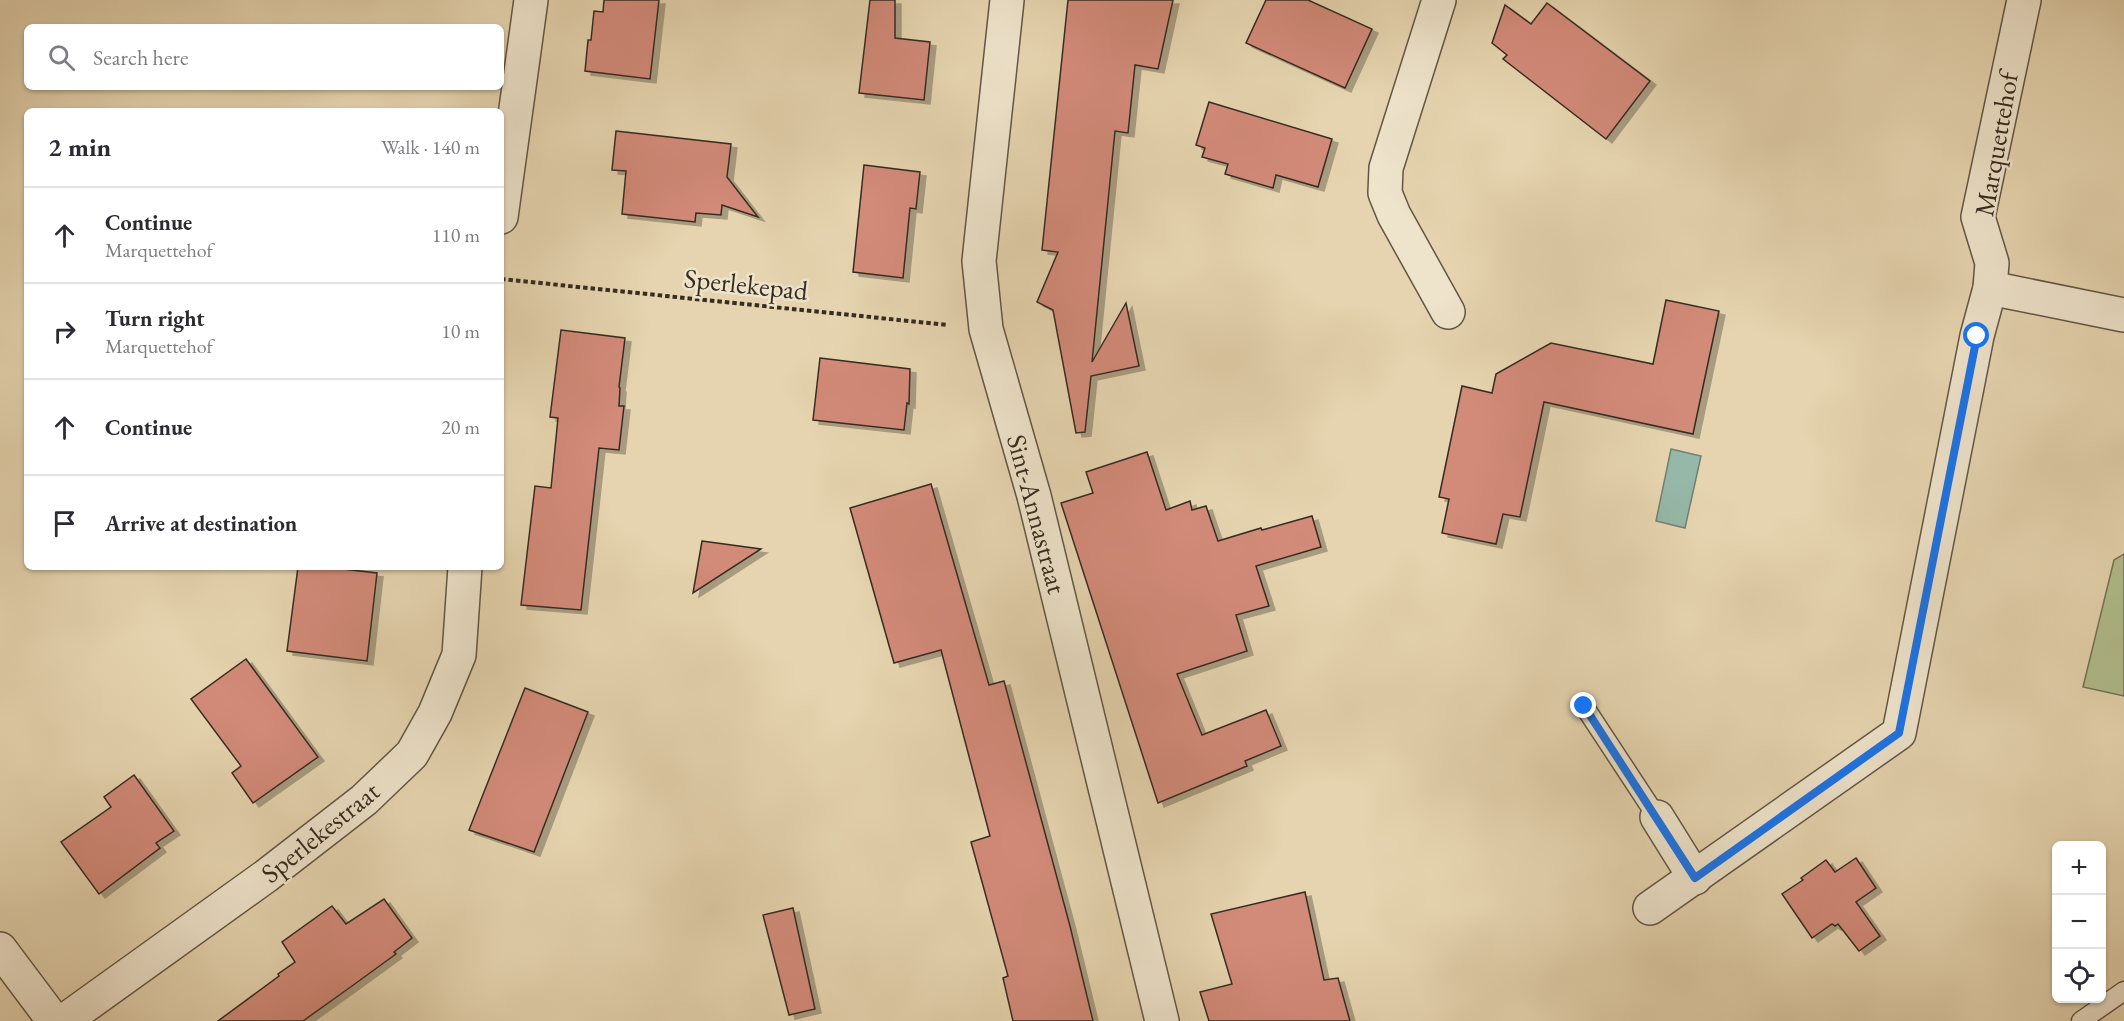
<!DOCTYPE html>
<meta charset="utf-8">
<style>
body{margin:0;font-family:"EB Garamond",serif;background:#f7f7f7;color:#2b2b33}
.controls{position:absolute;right:18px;bottom:18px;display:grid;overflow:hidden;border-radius:9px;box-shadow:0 2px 4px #0004}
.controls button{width:54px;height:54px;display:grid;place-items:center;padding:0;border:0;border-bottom:2px solid #e1e1e2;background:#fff;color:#2b2b33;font:30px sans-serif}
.stop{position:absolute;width:18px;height:18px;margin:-14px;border:4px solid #1a73e8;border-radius:50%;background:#fff}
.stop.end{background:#1a73e8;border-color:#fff;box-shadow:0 2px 6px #0008}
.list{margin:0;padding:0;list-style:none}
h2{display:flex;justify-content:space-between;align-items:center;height:78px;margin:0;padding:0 24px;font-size:26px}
h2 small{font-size:20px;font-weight:400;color:#7c7c81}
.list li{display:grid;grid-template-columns:39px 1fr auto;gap:18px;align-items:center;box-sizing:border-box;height:96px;padding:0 24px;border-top:2px solid #e1e1e2}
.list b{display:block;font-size:22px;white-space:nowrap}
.list p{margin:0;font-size:20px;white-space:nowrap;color:#7c7c81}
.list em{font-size:20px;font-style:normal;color:#7c7c81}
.icon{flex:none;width:33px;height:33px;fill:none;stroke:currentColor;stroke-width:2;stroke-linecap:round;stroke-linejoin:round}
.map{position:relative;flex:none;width:2124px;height:1021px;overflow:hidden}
.search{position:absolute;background:#fff;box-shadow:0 2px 4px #0004;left:24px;top:24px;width:480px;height:66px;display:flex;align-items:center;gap:15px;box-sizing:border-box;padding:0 21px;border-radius:9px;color:#7c7c81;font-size:22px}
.panel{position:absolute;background:#fff;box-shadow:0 2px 4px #0004;left:24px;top:108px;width:480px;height:462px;border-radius:9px}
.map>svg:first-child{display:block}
.green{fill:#b1bd8d;stroke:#747456;stroke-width:1.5}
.water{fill:#96b8a8;stroke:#708072;stroke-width:1.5}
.building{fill:#d28a79;stroke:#362c20;stroke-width:1.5;filter:url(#shadow)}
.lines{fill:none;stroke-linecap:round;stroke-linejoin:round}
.service-casing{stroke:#625644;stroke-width:21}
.minor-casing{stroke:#625644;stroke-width:36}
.path{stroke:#362c20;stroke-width:4;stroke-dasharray:4.5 3;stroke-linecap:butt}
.service{stroke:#eee3cb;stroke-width:18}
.minor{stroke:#eee3cb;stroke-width:33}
.route{stroke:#1a73e8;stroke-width:8}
.labels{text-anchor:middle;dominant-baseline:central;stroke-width:5;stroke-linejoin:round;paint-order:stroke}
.street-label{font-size:27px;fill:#362c20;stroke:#eee3cb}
</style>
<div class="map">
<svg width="2124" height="1021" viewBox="0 0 2124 1021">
<defs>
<filter id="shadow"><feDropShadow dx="6" dy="4" stdDeviation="0" flood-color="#0004"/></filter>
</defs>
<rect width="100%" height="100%" fill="#e5d4af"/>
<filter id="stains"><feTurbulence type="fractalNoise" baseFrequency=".00333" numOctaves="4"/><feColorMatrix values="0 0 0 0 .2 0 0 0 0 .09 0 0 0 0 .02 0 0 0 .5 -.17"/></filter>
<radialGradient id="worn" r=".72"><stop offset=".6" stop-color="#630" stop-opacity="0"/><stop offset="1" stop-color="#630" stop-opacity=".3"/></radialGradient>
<polygon class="green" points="2124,554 2124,696 2083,687 2114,560"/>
<polygon class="water" points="1671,449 1701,456 1685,528 1656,521"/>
<g class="building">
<polygon points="604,0 659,0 650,79 585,71 588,40 591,40 594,11 603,12"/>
<polygon points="870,0 895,0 895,38 930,42 924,100 859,93"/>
<polygon points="1068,0 1173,0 1158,69 1135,65 1128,133 1115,131 1092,362 1126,303 1139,366 1091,376 1085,432 1076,433 1053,310 1037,302 1058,252 1042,250"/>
<polygon points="1266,0 1308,0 1372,29 1345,88 1246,43"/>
<polygon points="1547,3 1650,81 1606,139 1503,59 1507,55 1492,43 1505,5 1531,24"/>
<polygon points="1209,102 1332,139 1318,187 1276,175 1273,188 1225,174 1228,164 1202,157 1205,148 1196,145"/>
<polygon points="616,131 731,144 727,177 758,217 722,205 721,215 696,213 695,222 622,214 626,171 612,170"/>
<polygon points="864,165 920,172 916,209 910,208 903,278 853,272"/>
<polygon points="1666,300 1719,311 1693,434 1544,402 1520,517 1503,514 1496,544 1442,533 1449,499 1439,497 1462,386 1492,393 1496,374 1551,343 1653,364"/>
<polygon points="561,330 625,338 619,387 620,388 619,406 624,406 619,450 599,448 581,610 521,605 535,486 551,488 558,418 550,417"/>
<polygon points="820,358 910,369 909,404 907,403 904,430 813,420"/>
<polygon points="1147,452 1166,510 1190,501 1192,510 1206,506 1218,541 1261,528 1262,530 1312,516 1321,547 1256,566 1269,606 1236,615 1247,651 1177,674 1202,735 1266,710 1281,746 1245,761 1247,766 1158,803 1061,503 1093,493 1086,472"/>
<polygon points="931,484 989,685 1004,681 1070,926 1093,1021 1013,1021 1003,978 1008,976 971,842 990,836 941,650 894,663 850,508"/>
<polygon points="702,541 761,549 693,593"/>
<polygon points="298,567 326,567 377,573 367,661 287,651"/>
<polygon points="246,659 318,757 253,803 232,773 241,766 191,699"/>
<polygon points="525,688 588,712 534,852 469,830"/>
<polygon points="134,775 174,831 156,843 160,848 99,894 61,842 111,807 104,797"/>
<polygon points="1856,858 1876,888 1856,902 1880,936 1859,951 1838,924 1835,926 1832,924 1812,938 1782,894 1803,880 1801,878 1826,860 1835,872"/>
<polygon points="1305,892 1324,980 1338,978 1350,1021 1209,1021 1200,992 1232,984 1211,914"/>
<polygon points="384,899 412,938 394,952 396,954 352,986 303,1021 218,1021 279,976 278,974 295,962 282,942 332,906 346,924"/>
<polygon points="793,908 815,1009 789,1015 763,915"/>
</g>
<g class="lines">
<defs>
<g id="service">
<polyline points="1584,706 1657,817"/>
<polyline points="2081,1021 2124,991"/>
</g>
<g id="minor">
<polyline points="1007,0 979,261 986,329 1034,496 1162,1021"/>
<polyline points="1439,0 1386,168 1385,193 1394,215 1448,312"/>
<polyline points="2024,0 1978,217 1992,263 1990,288 2124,315"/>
<polyline points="501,217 531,0"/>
<polyline points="1657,817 1695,878"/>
<polyline points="1650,908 1899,733 1977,336 1990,288"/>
<polyline points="0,949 54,1021"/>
<polyline points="64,1021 266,876 364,800 412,754 435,713 459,655 465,567"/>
</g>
</defs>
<use href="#service" class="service-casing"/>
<use href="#minor" class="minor-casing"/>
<polyline class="path" points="501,279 948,325"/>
<use href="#service" class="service"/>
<use href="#minor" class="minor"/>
</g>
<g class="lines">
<polyline class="route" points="1584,706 1695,878 1899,733 1977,336"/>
</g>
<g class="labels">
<g class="street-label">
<text transform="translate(1996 144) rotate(-80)">Marquettehof</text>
<text transform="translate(746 284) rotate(6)">Sperlekepad</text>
<text transform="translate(1037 514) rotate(75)">Sint-Annastraat</text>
<text transform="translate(320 832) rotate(-39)">Sperlekestraat</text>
</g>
</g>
<rect width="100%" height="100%" filter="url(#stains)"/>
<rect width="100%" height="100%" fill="url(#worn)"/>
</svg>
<div class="controls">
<button>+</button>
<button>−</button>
<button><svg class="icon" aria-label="locate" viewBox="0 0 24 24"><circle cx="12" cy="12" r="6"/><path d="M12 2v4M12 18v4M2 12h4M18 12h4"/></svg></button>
</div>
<div class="stop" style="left:1977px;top:336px"></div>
<div class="stop end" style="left:1584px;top:706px"></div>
<div class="search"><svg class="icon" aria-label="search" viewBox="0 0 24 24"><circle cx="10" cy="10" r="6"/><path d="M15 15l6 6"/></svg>Search here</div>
<section class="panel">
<h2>2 min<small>Walk · 140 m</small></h2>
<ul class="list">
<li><svg class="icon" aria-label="ahead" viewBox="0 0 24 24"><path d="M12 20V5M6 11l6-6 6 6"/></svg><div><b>Continue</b><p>Marquettehof</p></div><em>110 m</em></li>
<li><svg class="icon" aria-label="right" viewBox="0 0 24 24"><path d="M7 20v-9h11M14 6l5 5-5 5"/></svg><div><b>Turn right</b><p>Marquettehof</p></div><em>10 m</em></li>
<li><svg class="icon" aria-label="ahead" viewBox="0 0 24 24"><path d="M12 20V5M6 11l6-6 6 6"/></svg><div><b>Continue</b></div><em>20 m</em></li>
<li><svg class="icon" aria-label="arrive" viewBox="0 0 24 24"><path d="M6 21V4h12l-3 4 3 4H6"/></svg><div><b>Arrive at destination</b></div></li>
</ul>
</section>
</div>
